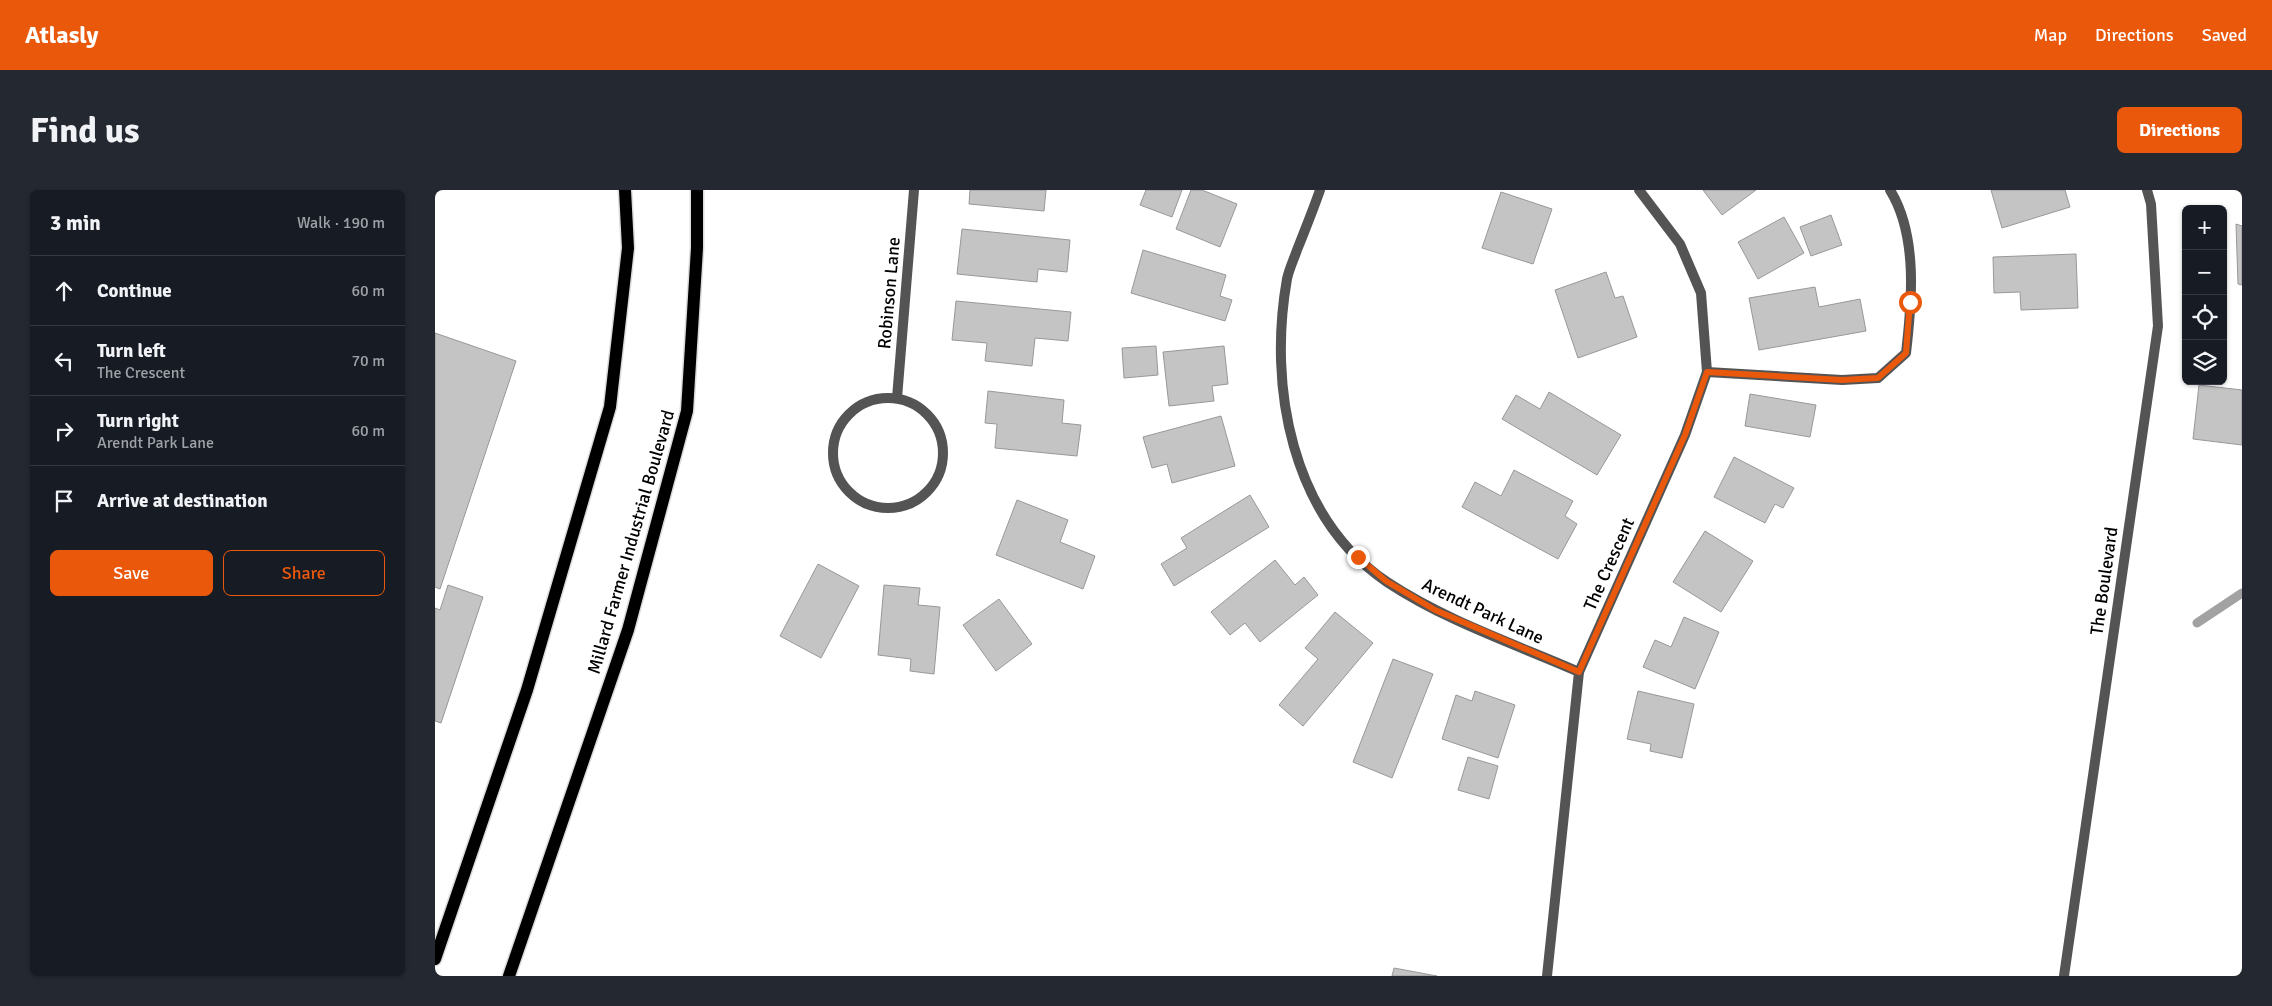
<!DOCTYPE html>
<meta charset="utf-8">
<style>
body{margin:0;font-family:Signika,sans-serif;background:#242831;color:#f1f3f6}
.controls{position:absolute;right:15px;top:15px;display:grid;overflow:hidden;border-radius:8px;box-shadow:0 1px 4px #0004}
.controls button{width:45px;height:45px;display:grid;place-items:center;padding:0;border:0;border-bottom:1px solid #363941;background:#171b24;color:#f1f3f6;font:25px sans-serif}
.stop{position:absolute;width:15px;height:15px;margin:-11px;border:4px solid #ea580c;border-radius:50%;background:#fff}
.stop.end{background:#ea580c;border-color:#fff;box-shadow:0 1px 5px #0008}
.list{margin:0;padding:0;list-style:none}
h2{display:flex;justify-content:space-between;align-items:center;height:65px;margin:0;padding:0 20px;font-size:21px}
h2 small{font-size:16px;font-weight:400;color:#9ea1a6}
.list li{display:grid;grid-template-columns:32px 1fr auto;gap:15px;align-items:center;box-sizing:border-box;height:70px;padding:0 20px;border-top:1px solid #363941}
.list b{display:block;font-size:19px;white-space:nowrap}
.list p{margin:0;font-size:16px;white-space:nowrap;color:#9ea1a6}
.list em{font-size:16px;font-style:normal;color:#9ea1a6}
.actions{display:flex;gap:10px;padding:15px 20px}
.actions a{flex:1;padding:11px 0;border:1px solid #ea580c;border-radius:8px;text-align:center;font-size:18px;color:#ea580c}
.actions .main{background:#ea580c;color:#fff}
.icon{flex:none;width:28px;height:28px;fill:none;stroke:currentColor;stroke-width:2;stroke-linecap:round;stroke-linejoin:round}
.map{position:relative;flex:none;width:1807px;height:786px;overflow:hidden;border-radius:8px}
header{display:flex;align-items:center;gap:30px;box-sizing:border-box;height:70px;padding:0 25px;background:#ea580c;color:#fff}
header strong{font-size:24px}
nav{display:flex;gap:28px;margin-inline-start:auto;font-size:18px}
.intro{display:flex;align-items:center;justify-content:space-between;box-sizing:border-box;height:120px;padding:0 30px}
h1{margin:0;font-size:35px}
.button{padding:12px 22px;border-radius:8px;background:#ea580c;color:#fff;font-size:18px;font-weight:700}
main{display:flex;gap:30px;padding:0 30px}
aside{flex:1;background:#171b24;border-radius:8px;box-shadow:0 1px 4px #0004}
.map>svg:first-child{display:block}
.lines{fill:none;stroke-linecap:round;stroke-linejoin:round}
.stream{stroke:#a2a2a2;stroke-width:9}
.building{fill:#c4c4c4;stroke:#989898}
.primary-casing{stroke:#dbdbdb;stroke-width:15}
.lane{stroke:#545454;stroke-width:10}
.street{stroke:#545454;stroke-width:10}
.primary{stroke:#000;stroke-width:12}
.route{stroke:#ea580c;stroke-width:6}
.labels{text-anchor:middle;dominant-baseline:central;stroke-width:5;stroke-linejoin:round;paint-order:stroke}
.street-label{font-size:18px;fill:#000;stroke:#fff}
</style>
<header>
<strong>Atlasly</strong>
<nav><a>Map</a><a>Directions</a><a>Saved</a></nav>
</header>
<div class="intro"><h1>Find us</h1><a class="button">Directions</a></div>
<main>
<aside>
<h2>3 min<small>Walk · 190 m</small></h2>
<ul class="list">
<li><svg class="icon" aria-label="ahead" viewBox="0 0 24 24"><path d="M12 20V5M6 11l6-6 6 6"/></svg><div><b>Continue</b></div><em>60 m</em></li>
<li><svg class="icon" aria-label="left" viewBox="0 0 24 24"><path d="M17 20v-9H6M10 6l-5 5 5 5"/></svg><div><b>Turn left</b><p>The Crescent</p></div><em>70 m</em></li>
<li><svg class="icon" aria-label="right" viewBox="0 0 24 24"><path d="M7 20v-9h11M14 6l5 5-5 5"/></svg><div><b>Turn right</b><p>Arendt Park Lane</p></div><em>60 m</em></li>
<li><svg class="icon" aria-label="arrive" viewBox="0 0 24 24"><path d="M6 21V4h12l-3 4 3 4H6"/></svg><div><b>Arrive at destination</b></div></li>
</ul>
<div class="actions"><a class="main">Save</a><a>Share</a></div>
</aside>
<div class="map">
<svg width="1807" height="786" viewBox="0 0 1807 786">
<rect width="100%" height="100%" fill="#fff"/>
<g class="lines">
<polyline class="stream" points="1762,433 1807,403"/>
</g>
<g class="building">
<polygon points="535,0 611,0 609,21 534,14"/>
<polygon points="711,0 747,0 737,27 705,15"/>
<polygon points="756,0 767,0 802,14 785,57 741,39"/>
<polygon points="1268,0 1321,0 1287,25"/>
<polygon points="1556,0 1630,0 1635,17 1567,38"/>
<polygon points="1066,2 1117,19 1098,74 1047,58"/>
<polygon points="1396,25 1407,55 1376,66 1365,37"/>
<polygon points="1349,27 1369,63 1323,89 1303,52"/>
<polygon points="1801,34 1807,36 1807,95 1803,94"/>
<polygon points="527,39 635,50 632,82 603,79 602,92 522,84"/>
<polygon points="708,60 791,85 785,106 797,110 790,131 696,103"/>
<polygon points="1641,64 1643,118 1586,120 1585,102 1559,103 1558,67"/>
<polygon points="1171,82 1180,108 1188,106 1202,147 1143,168 1120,100"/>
<polygon points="1380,97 1384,117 1425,109 1431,141 1324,160 1314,108"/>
<polygon points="521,111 636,122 633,151 600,148 597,176 550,171 552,153 517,150"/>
<polygon points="0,143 81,171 5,399 0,397"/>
<polygon points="721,156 723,185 689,188 687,158"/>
<polygon points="789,156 793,194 777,196 779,211 734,216 728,162"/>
<polygon points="1764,195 1807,200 1807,255 1758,249"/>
<polygon points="553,201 629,210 627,233 646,235 642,266 560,258 562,234 550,233"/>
<polygon points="1114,202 1186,245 1162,285 1067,229 1081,205 1105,219"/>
<polygon points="1315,204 1381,215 1375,247 1310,236"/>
<polygon points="786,226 800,276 737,293 732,274 717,278 708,247"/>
<polygon points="1299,267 1359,298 1348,318 1340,314 1330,333 1279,307"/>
<polygon points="1079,280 1138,311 1130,326 1142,334 1123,369 1027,317 1040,292 1066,306"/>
<polygon points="815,305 834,337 739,396 726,374 752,358 746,348"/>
<polygon points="582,310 633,330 625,352 660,366 648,399 561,365"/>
<polygon points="1270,341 1318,371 1286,422 1238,392"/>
<polygon points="840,370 860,395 869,387 883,405 825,452 810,433 795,445 776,422"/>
<polygon points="383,374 424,396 386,468 345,446"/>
<polygon points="13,395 48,407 6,533 0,531 0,418 5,420"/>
<polygon points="449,395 485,398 483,415 505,417 499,484 475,481 476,469 443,465"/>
<polygon points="564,409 597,454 561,481 528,435"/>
<polygon points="900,422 938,453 868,536 844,515 883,469 870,458"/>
<polygon points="1249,427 1284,442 1260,499 1208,477 1220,450 1236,457"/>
<polygon points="958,469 998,484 957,588 918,572"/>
<polygon points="1040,501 1080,515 1063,568 1007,549 1021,505 1037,511"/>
<polygon points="1203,501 1259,514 1247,568 1215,561 1216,554 1192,549"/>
<polygon points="1033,567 1063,576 1054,609 1023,600"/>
<polygon points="959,778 1002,786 957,786"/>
</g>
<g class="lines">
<defs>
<g id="primary">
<polyline points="0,769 92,500 175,217 193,58 190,0"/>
<polyline points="74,786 193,440 252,221 262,58 262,0"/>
</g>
</defs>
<use href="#primary" class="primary-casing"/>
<path class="lane" d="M1272,182L1407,190L1443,188L1471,163C1477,112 1483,45 1455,0"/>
<g class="street">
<path d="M885,0C878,20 870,40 862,60C859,69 854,79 852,89C833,196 856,327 952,392C1011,431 1080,454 1144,482"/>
<circle cx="453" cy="263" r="55"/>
<polyline points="462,208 479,0"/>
<polyline points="1112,786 1144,482 1250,245 1272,182 1266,103 1245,54 1204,0"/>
<polyline points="1629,786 1723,136 1716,14 1712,0"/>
</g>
<use href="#primary" class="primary"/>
</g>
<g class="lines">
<polyline class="route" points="923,367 951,391 1000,420 1144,482 1250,245 1272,182 1407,190 1443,188 1471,163 1475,112"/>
</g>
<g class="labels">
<g class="street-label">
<text transform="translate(454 103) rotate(-85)">Robinson Lane</text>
<text transform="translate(196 352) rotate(-74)">Millard Farmer Industrial Boulevard</text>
<text transform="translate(1174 374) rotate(-66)">The Crescent</text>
<text transform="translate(1669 391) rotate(-82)">The Boulevard</text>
<text transform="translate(1048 421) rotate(25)">Arendt Park Lane</text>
</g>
</g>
</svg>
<div class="controls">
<button>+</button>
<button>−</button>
<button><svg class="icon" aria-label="locate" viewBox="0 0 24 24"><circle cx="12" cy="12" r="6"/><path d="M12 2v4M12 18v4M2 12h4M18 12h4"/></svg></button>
<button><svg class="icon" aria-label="layers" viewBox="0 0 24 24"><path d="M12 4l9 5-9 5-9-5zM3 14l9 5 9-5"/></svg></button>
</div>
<div class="stop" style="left:1475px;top:112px"></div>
<div class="stop end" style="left:923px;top:367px"></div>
</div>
</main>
